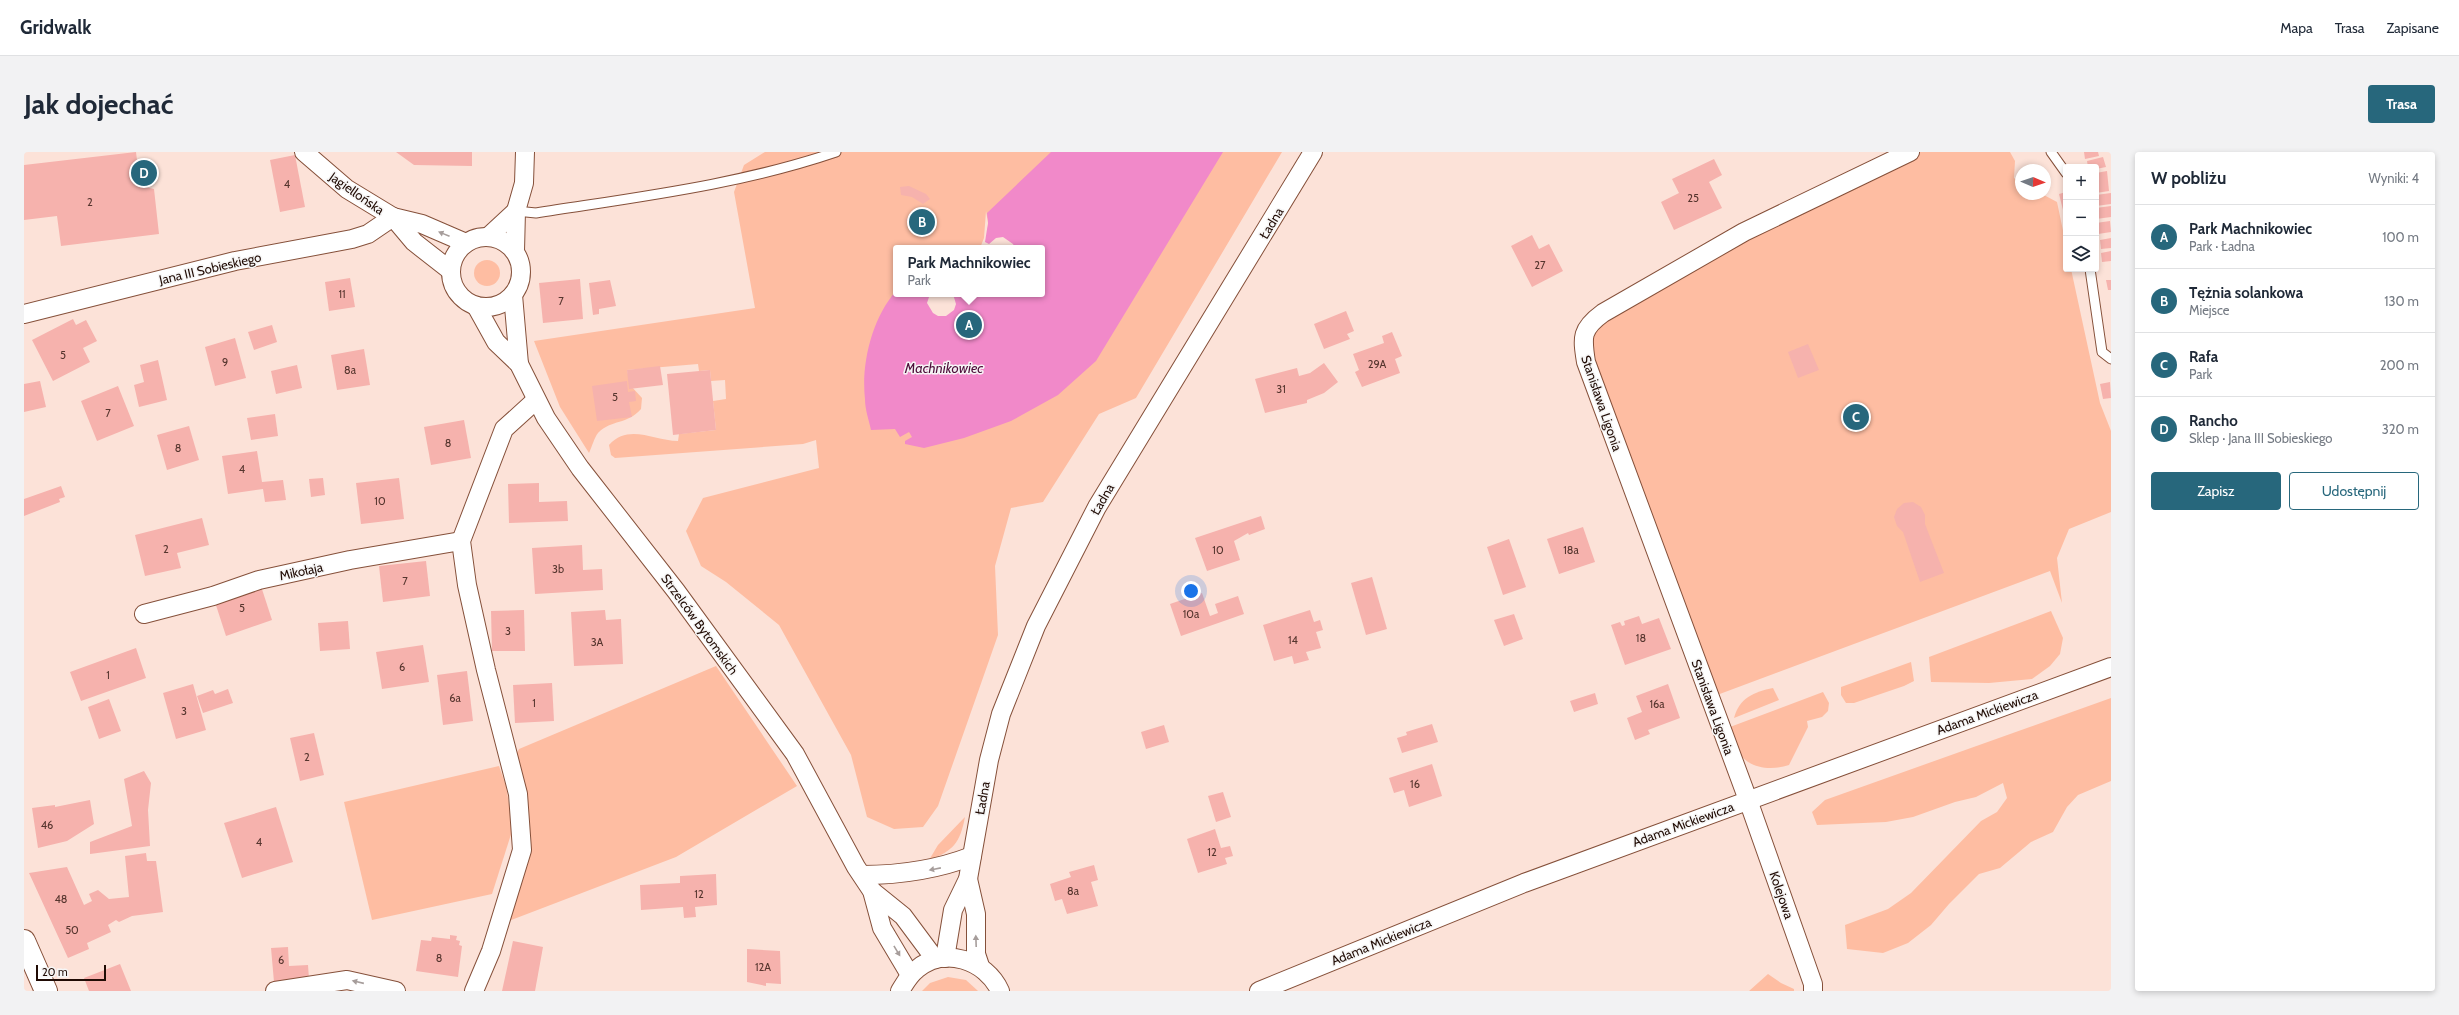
<!DOCTYPE html>
<html lang="pl">
<meta charset="utf-8">
<style>
body{margin:0;font-family:Cabin,sans-serif;background:#f2f2f3;color:#1f2937}
.controls{position:absolute;right:12px;top:12px;display:grid;overflow:hidden;border-radius:4px;box-shadow:0 2px 6px #0003}
.controls button{width:36px;height:36px;display:grid;place-items:center;padding:0;border:0;border-bottom:1px solid #e0e1e3;background:#fff;color:#1f2937;font:20px sans-serif}
.compass{position:absolute;left:1991px;top:12px;width:36px;height:36px;border-radius:50%;background:#fff;box-shadow:0 2px 6px #0003;rotate:92deg}
.scale{position:absolute;left:12px;bottom:10px;width:70px;box-sizing:border-box;padding-left:4px;border:2px solid #200b04;border-top:0;font-size:11px;line-height:14px;white-space:nowrap;color:#200b04;-webkit-text-stroke:3px #f6f6f6;paint-order:stroke}
.you{position:absolute;left:1167px;top:439px;width:14px;height:14px;margin:-10px;border:3px solid #fff;border-radius:50%;background:#1a73e8;box-shadow:0 0 0 6px #1a73e833}
.badge{display:grid;place-items:center;width:26px;height:26px;border-radius:50%;background:#27677c;color:#fff;font-size:13px;font-weight:700}
.pin{position:absolute;translate:-50% -50%;border:2px solid #fff;box-shadow:0 1px 4px #0006}
.popup{position:absolute;left:869px;top:93px;width:152px;height:52px;box-sizing:border-box;display:grid;place-content:center;border-radius:4px;background:#fff;filter:drop-shadow(0 1px 3px #0005);font-size:13px;white-space:nowrap;color:#747a83}
.popup b{font-size:15px;color:#1f2937}
.popup::after{content:'';position:absolute;left:50%;top:100%;margin-left:-8px;border:8px solid transparent;border-top-color:#fff}
.list{margin:0;padding:0;list-style:none}
h2{display:flex;justify-content:space-between;align-items:center;height:52px;margin:0;padding:0 16px;font-size:17px}
h2 small{font-size:13px;font-weight:400;color:#747a83}
.list li{display:grid;grid-template-columns:26px 1fr auto;gap:12px;align-items:center;box-sizing:border-box;height:64px;padding:0 16px;border-top:1px solid #e0e1e3}
.list b{display:block;font-size:15px;white-space:nowrap}
.list p{margin:0;font-size:13px;white-space:nowrap;color:#747a83}
.list em{font-size:13px;font-style:normal;color:#747a83}
.actions{display:flex;gap:8px;padding:12px 16px}
.actions a{flex:1;padding:9px 0;border:1px solid #27677c;border-radius:4px;text-align:center;font-size:14px;color:#27677c}
.actions .main{background:#27677c;color:#fff}
.icon{flex:none;width:22px;height:22px;fill:none;stroke:currentColor;stroke-width:2;stroke-linecap:round;stroke-linejoin:round}
.map{position:relative;flex:none;width:2087px;height:839px;overflow:hidden;border-radius:4px}
header{display:flex;align-items:center;gap:24px;box-sizing:border-box;height:56px;padding:0 20px;background:#fff;border-bottom:1px solid #e0e1e3}
header strong{font-size:19px}
nav{display:flex;gap:22px;margin-inline-start:auto;font-size:14px}
.intro{display:flex;align-items:center;justify-content:space-between;box-sizing:border-box;height:96px;padding:0 24px}
h1{margin:0;font-size:28px}
.button{padding:10px 18px;border-radius:4px;background:#27677c;color:#fff;font-size:14px;font-weight:700}
main{display:flex;gap:24px;padding:0 24px}
aside{flex:1;background:#fff;border-radius:4px;box-shadow:0 2px 6px #0003}
.map>svg:first-child{display:block}
.green{fill:#febda2;fill-rule:evenodd}
.water{fill:#f189c9}
.pier{fill:#fce2d8}
.building{fill:#f6b2ad}
.lines{fill:none;stroke-linecap:round;stroke-linejoin:round}
.service-casing{stroke:#85503a;stroke-width:11}
.minor-casing{stroke:#85503a;stroke-width:20}
.tertiary-casing{stroke:#85503a;stroke-width:24}
.service{stroke:#fff;stroke-width:9}
.minor{stroke:#fff;stroke-width:18}
.tertiary{stroke:#fff;stroke-width:22}
.oneway{fill:#a69d9b}
.labels{text-anchor:middle;dominant-baseline:central;stroke-width:3;stroke-linejoin:round;paint-order:stroke}
.number-label{font-size:11px;fill:#56352e}
.street-label{font-size:13px;fill:#200b04;stroke:#f6f6f6}
.water-label{font-size:14px;font-style:italic;fill:#4d0c39;stroke:#f6f6f6}
</style>
<header>
<strong>Gridwalk</strong>
<nav><a>Mapa</a><a>Trasa</a><a>Zapisane</a></nav>
</header>
<div class="intro"><h1>Jak dojechać</h1><a class="button">Trasa</a></div>
<main>
<div class="map">
<svg width="2087" height="839" viewBox="0 0 2087 839">
<rect width="100%" height="100%" fill="#fce2d8"/>
<g class="green">
<path d="M741,0H1258L1112,246L1075,262L1019,350L987,356L971,414L974,483L914,654L899,675L870,677L843,665L827,603L755,473L702,430L677,414L662,379L679,346L795,316L792,288L779,292L591,306L587,303L585,293C605,271 630,289 654,289L655,282L692,278L689,249L702,247L701,228L687,229L686,218L675,219L674,212L603,218L607,234L618,246L617,257C603,273 588,267 574,281C570,286 568,295 565,301L536,255L510,189L731,156L710,40L720,13ZM872,96H1018V142H872Z"/>
<polygon points="1886,0 1986,0 1991,9 1990,26 1997,31 1997,42 2018,42 2033,50 2042,93 2042,117 2047,117 2076,251 2087,279 2087,360 2045,377 2033,406 2038,451 2026,419 1685,546 1562,210 1566,170"/>
<circle cx="463" cy="121" r="13"/>
<polygon points="2027,459 2039,486 2036,502 2026,514 2008,527 1965,531 1907,530 1905,505"/>
<polygon points="1887,510 1890,529 1880,534 1830,551 1822,551 1817,543 1817,535"/>
<polygon points="692,514 773,634 652,705 482,770 503,706 490,606 495,597"/>
<path d="M1749,536L1755,548L1710,566C1715,546 1730,540 1749,536Z"/>
<path d="M1799,540L1805,551L1804,559L1798,565L1783,569L1784,575L1765,613C1747,619 1724,617 1714,599C1710,593 1708,582 1706,575Z"/>
<polygon points="2087,546 2087,629 2054,643 2043,655 2029,680 2007,690 1976,716 1955,722 1925,752 1907,773 1884,791 1859,801 1823,797 1821,773 1864,757 1887,741 1957,669 1973,660 1983,646 1979,631 1952,645 1931,650 1889,665 1862,670 1793,673 1788,660 1801,648"/>
<polygon points="475,614 482,634 489,676 468,742 348,768 320,650"/>
<path d="M941,665C936,691 929,699 905,708L914,693Z"/>
<polygon points="1744,822 1757,831 1770,837 1770,839 1725,839"/>
<polygon points="924,825 942,828 954,839 898,839 906,831"/>
</g>
<path class="water" d="M1027,0H1199L1072,209L1034,243L987,269L940,286L900,296L881,292V289L888,285L885,280L876,285L871,277L847,278C845,268 841,258 841,247C837,212 848,166 872,139V142H1018V96H958L964,71L963,61Z"/>
<g class="pier">
<polygon points="962,59 964,71 961,90 965,92 972,86 979,85 989,92 991,96 956,96 960,86"/>
<polygon points="906,142 929,142 932,152 930,158 922,164 914,164 909,161 903,151"/>
</g>
<g class="building">
<polygon points="112,0 116,34 130,37 135,82 37,94 33,64 0,68 0,13"/>
<polygon points="372,0 448,0 448,14 390,13"/>
<polygon points="2060,0 2074,0 2075,4 2061,7"/>
<polygon points="271,3 281,55 256,60 246,8"/>
<polygon points="2079,5 2082,15 2072,17 2072,15 2064,15 2063,9"/>
<polygon points="1690,7 1698,23 1685,30 1698,56 1650,78 1637,50 1655,41 1648,27"/>
<polygon points="2083,19 2085,39 2072,41 2072,21"/>
<polygon points="885,34 902,42 906,47 899,52 888,45 877,43 876,35"/>
<polygon points="2042,40 2042,57 2039,58 2035,42"/>
<polygon points="2087,41 2087,52 2072,54 2072,43"/>
<polygon points="2087,54 2087,65 2072,67 2072,56"/>
<polygon points="888,61 899,69 910,68 912,77 891,76 882,68"/>
<polygon points="2086,69 2087,80 2074,82 2072,71"/>
<polygon points="1508,83 1515,97 1525,92 1539,119 1508,135 1487,94"/>
<polygon points="2087,86 2087,96 2077,97 2076,88"/>
<polygon points="2087,99 2087,109 2078,110 2077,101"/>
<polygon points="326,126 331,155 305,159 301,130"/>
<polygon points="556,127 559,167 519,171 515,131"/>
<polygon points="586,128 592,154 575,157 575,162 569,163 565,131"/>
<polygon points="2082,128 2087,128 2087,138 2084,138"/>
<polygon points="1322,159 1330,179 1323,182 1326,187 1300,197 1290,172"/>
<polygon points="49,167 52,173 62,168 73,189 59,196 66,210 29,229 8,188"/>
<polygon points="248,173 253,190 230,198 224,180"/>
<polygon points="1368,180 1378,204 1371,207 1376,221 1338,235 1331,220 1335,218 1329,202 1360,191 1358,184"/>
<polygon points="211,186 222,226 191,234 181,195"/>
<polygon points="1784,192 1795,218 1774,226 1764,200"/>
<polygon points="340,197 346,233 313,238 307,203"/>
<polygon points="134,208 143,248 115,255 110,233 120,230 116,213"/>
<polygon points="1300,211 1314,230 1300,241 1283,248 1283,251 1241,261 1231,227 1273,216 1275,224 1286,221"/>
<polygon points="273,213 278,236 252,242 247,219"/>
<polygon points="636,214 639,233 605,237 603,218"/>
<polygon points="686,218 692,278 649,283 643,222"/>
<polygon points="16,229 22,255 0,260 0,232"/>
<polygon points="603,229 604,240 611,239 612,249 605,250 608,265 573,269 568,234"/>
<polygon points="2086,230 2087,246 2079,247 2076,232"/>
<polygon points="94,234 110,274 73,289 57,249"/>
<polygon points="251,262 254,284 227,288 223,266"/>
<polygon points="440,268 447,306 407,313 400,275"/>
<polygon points="165,274 175,308 143,318 133,283"/>
<polygon points="233,299 238,330 259,328 262,348 241,350 239,337 204,342 198,304"/>
<polygon points="299,326 301,343 287,345 285,327"/>
<polygon points="375,326 380,367 337,372 332,331"/>
<polygon points="515,331 515,350 543,349 544,369 485,371 484,332"/>
<polygon points="37,334 41,345 35,347 36,350 0,364 0,347"/>
<polygon points="1889,350 1897,355 1901,363 1901,372 1920,421 1896,430 1879,380 1873,374 1870,365 1873,357 1880,351"/>
<polygon points="1237,364 1241,377 1225,383 1224,381 1210,389 1216,408 1183,419 1171,386"/>
<polygon points="178,366 185,393 153,401 157,416 121,424 111,383"/>
<polygon points="1559,375 1571,410 1535,422 1523,387"/>
<polygon points="1485,387 1502,435 1479,443 1463,395"/>
<polygon points="558,393 559,418 578,417 579,438 511,442 508,396"/>
<polygon points="402,409 406,444 359,450 355,414"/>
<polygon points="1348,425 1363,477 1342,483 1327,431"/>
<polygon points="235,428 248,468 202,484 189,444"/>
<polygon points="1178,441 1186,464 1194,461 1191,452 1214,444 1220,462 1157,484 1146,452"/>
<polygon points="500,458 501,499 468,499 467,459"/>
<polygon points="581,458 582,468 597,467 599,512 550,514 547,460"/>
<polygon points="1286,458 1290,470 1296,468 1299,478 1292,480 1297,496 1282,500 1285,508 1270,512 1268,504 1250,509 1239,473"/>
<polygon points="1490,462 1499,487 1480,494 1470,468"/>
<polygon points="1615,464 1618,472 1635,466 1647,497 1601,513 1587,473 1596,470 1598,474 1601,473 1600,469"/>
<polygon points="324,469 326,497 296,499 294,471"/>
<polygon points="399,493 405,530 358,537 352,500"/>
<polygon points="112,496 122,526 57,549 46,520"/>
<polygon points="443,519 449,569 419,573 413,523"/>
<polygon points="528,531 530,569 491,571 489,533"/>
<polygon points="169,532 182,578 152,587 139,541"/>
<polygon points="1644,532 1656,566 1624,578 1626,582 1611,588 1603,566 1618,560 1612,544"/>
<polygon points="204,537 209,551 179,561 173,544 189,538 191,542"/>
<polygon points="1571,541 1574,552 1550,560 1546,549"/>
<polygon points="85,547 97,579 75,587 64,555"/>
<polygon points="1408,572 1414,590 1378,601 1373,586 1383,583 1382,580"/>
<polygon points="1140,573 1145,590 1122,597 1117,580"/>
<polygon points="290,581 300,623 276,629 266,586"/>
<polygon points="1408,612 1418,644 1385,655 1380,638 1370,641 1365,626"/>
<polygon points="120,619 127,631 124,658 126,694 66,702 66,690 108,674 100,627"/>
<polygon points="1199,640 1207,665 1192,670 1184,644"/>
<polygon points="66,648 70,672 43,689 14,696 8,656 31,653 31,655"/>
<polygon points="252,655 269,710 218,726 200,671"/>
<polygon points="1191,677 1197,696 1206,694 1209,704 1201,706 1203,712 1174,721 1163,687"/>
<polygon points="122,701 123,709 132,709 139,760 108,764 95,770 92,768 84,773 87,780 63,791 65,797 44,806 5,721 43,715 60,753 68,749 65,742 74,738 85,747 105,745 101,704"/>
<polygon points="1070,713 1074,728 1067,730 1074,754 1043,762 1038,747 1031,749 1026,732 1047,725 1045,720"/>
<polygon points="692,722 693,753 671,755 672,765 660,766 659,755 617,758 616,733 656,731 656,724"/>
<polygon points="426,783 433,784 432,788 436,789 435,793 438,794 434,825 392,819 397,788 407,789 408,785 426,787"/>
<polygon points="489,789 519,795 511,839 478,839"/>
<polygon points="264,795 265,814 284,813 285,827 250,830 247,796"/>
<polygon points="723,797 756,799 757,832 742,831 742,834 723,830"/>
<polygon points="96,812 107,839 65,839 60,826"/>
</g>
<g class="lines">
<defs>
<g id="service">
<polyline points="2027,0 2042,21"/>
<path d="M492,59L512,61C613,45 715,33 812,0"/>
<polyline points="2066,117 2078,200 2087,207"/>
</g>
<g id="minor">
<polyline points="280,0 323,37 369,65 390,90 427,119"/>
<polyline points="369,65 398,72 442,91"/>
<polyline points="465,84 492,59"/>
<circle cx="462" cy="120" r="35"/>
<polyline points="491,99 492,59 500,31 501,0"/>
<polyline points="489,143 495,212"/>
<polyline points="452,154 472,190 495,212 522,266 556,316 652,439 771,602 832,715 848,739 858,776 886,823"/>
<polyline points="0,162 211,109 328,87 344,82 369,65"/>
<polyline points="120,462 189,444 235,428 326,408 437,389"/>
<path d="M838,723C876,723 912,718 948,704"/>
<polyline points="944,727 952,762 952,802 956,814"/>
<polyline points="848,739 879,764 911,807"/>
<polyline points="921,806 929,758 944,727 965,608 977,562 1012,474 1073,355 1289,0"/>
<polyline points="251,839 323,828 372,839"/>
<polyline points="450,839 467,799 498,698 494,642 462,518 443,433 437,389 480,277 512,248"/>
<path d="M876,839C881,831 885,823 893,817C920,794 962,808 976,839"/>
<polyline points="1235,839 1500,731 2087,515"/>
<path d="M1789,839V832L1724,648L1562,210C1558,185 1557,177 1579,161L1720,80L1886,0"/>
</g>
<polyline id="tertiary" points="0,789 22,839"/>
</defs>
<use href="#service" class="service-casing"/>
<use href="#minor" class="minor-casing"/>
<use href="#tertiary" class="tertiary-casing"/>
<use href="#service" class="service"/>
<use href="#minor" class="minor"/>
<use href="#tertiary" class="tertiary"/>
</g>
<defs><path id="oneway-solid" d="M-6-.8H1V-3.2L6.5 0L1 3.2V.8H-6Z"/></defs>
<g class="oneway">
<use href="#oneway-solid" transform="translate(420 82) rotate(-158)"/>
<use href="#oneway-solid" transform="translate(911 717) rotate(169)"/>
<use href="#oneway-solid" transform="translate(952 789) rotate(-92)"/>
<use href="#oneway-solid" transform="translate(873 799) rotate(59)"/>
<use href="#oneway-solid" transform="translate(334 830) rotate(-167)"/>
</g>
<g class="labels">
<g class="number-label">
<text x="263" y="32">4</text>
<text x="1669" y="46">25</text>
<text x="66" y="50">2</text>
<text x="1516" y="113">27</text>
<text x="318" y="142">11</text>
<text x="537" y="149">7</text>
<text x="39" y="203">5</text>
<text x="201" y="210">9</text>
<text x="1353" y="212">29A</text>
<text x="326" y="218">8a</text>
<text x="1257" y="237">31</text>
<text x="591" y="245">5</text>
<text x="84" y="261">7</text>
<text x="424" y="291">8</text>
<text x="154" y="296">8</text>
<text x="218" y="317">4</text>
<text x="356" y="349">10</text>
<text x="142" y="397">2</text>
<text x="1194" y="398">10</text>
<text x="1547" y="398">18a</text>
<text x="534" y="417">3b</text>
<text x="381" y="429">7</text>
<text x="218" y="456">5</text>
<text x="1167" y="462">10a</text>
<text x="484" y="479">3</text>
<text x="1617" y="486">18</text>
<text x="1269" y="488">14</text>
<text x="573" y="490">3A</text>
<text x="378" y="515">6</text>
<text x="84" y="523">1</text>
<text x="431" y="546">6a</text>
<text x="510" y="551">1</text>
<text x="1633" y="552">16a</text>
<text x="160" y="559">3</text>
<text x="283" y="605">2</text>
<text x="1391" y="632">16</text>
<text x="23" y="673">46</text>
<text x="235" y="690">4</text>
<text x="1188" y="700">12</text>
<text x="1049" y="739">8a</text>
<text x="675" y="742">12</text>
<text x="37" y="747">48</text>
<text x="48" y="778">50</text>
<text x="415" y="806">8</text>
<text x="257" y="808">6</text>
<text x="739" y="815">12A</text>
</g>
<g class="street-label">
<text transform="translate(333 41) rotate(35)">Jagiellońska</text>
<text transform="translate(1247 71) rotate(-59)">Ładna</text>
<text transform="translate(186 116) rotate(-13)">Jana III Sobieskiego</text>
<text transform="translate(1578 251) rotate(71)">Stanisława Ligonia</text>
<text transform="translate(1078 347) rotate(-60)">Ładna</text>
<text transform="translate(277 419) rotate(-12)">Mikołaja</text>
<text transform="translate(676 472) rotate(54)">Strzelców Bytomskich</text>
<text transform="translate(1689 555) rotate(70)">Stanisława Ligonia</text>
<text transform="translate(1963 560) rotate(-20)">Adama Mickiewicza</text>
<text transform="translate(958 646) rotate(-80)">Ładna</text>
<text transform="translate(1659 672) rotate(-20)">Adama Mickiewicza</text>
<text transform="translate(1758 743) rotate(71)">Kolejowa</text>
<text transform="translate(1357 789) rotate(-22)">Adama Mickiewicza</text>
</g>
<g class="water-label">
<text x="920" y="216">Machnikowiec</text>
</g>
</g>
</svg>
<div class="controls">
<button>+</button>
<button>−</button>
<button><svg class="icon" aria-label="layers" viewBox="0 0 24 24"><path d="M12 4l9 5-9 5-9-5zM3 14l9 5 9-5"/></svg></button>
</div>
<svg class="compass" viewBox="-18 -18 36 36"><path d="M0-13l5 13h-10z" fill="#e53935"/><path d="M0 13l5-13h-10z" fill="#747a83"/></svg>
<div class="scale">20 m</div>
<div class="you"></div>
<div class="pin badge" style="left:945px;top:173px">A</div>
<div class="popup"><b>Park Machnikowiec</b>Park</div>
<div class="pin badge" style="left:898px;top:70px">B</div>
<div class="pin badge" style="left:1832px;top:265px">C</div>
<div class="pin badge" style="left:120px;top:21px">D</div>
</div>
<aside>
<h2>W pobliżu<small>Wyniki: 4</small></h2>
<ul class="list">
<li><span class="badge">A</span><div><b>Park Machnikowiec</b><p>Park · Ładna</p></div><em>100 m</em></li>
<li><span class="badge">B</span><div><b>Tężnia solankowa</b><p>Miejsce</p></div><em>130 m</em></li>
<li><span class="badge">C</span><div><b>Rafa</b><p>Park</p></div><em>200 m</em></li>
<li><span class="badge">D</span><div><b>Rancho</b><p>Sklep · Jana III Sobieskiego</p></div><em>320 m</em></li>
</ul>
<div class="actions"><a class="main">Zapisz</a><a>Udostępnij</a></div>
</aside>
</main>
